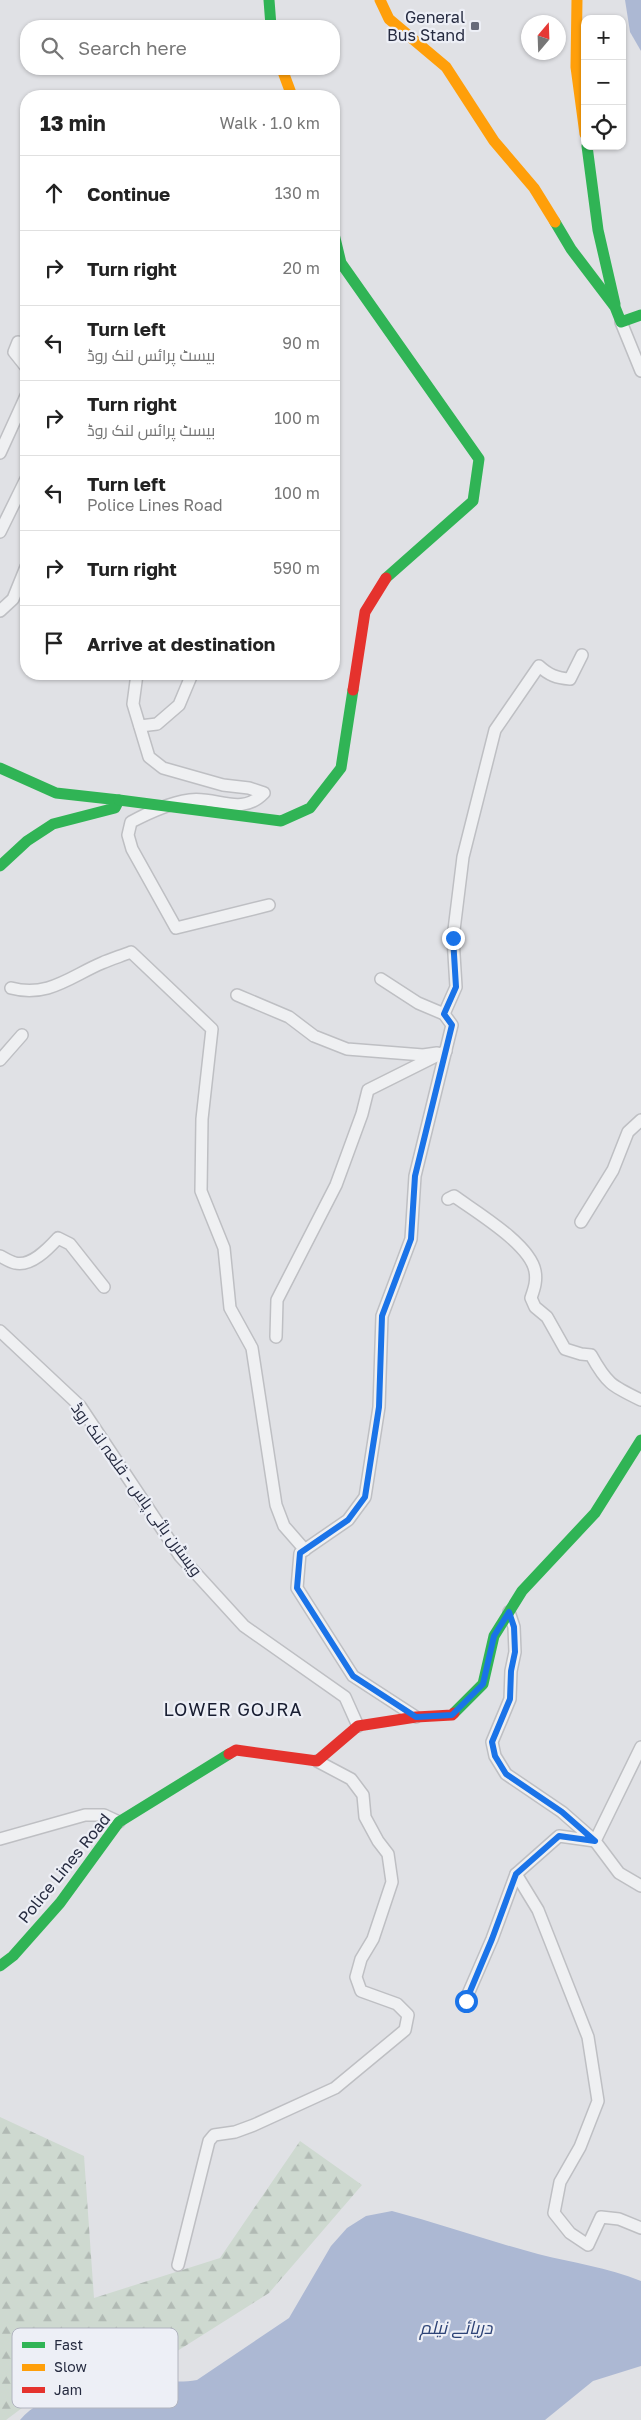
<!DOCTYPE html>
<meta charset="utf-8">
<style>
body{margin:0;font-family:"Golos Text",Cairo,sans-serif;background:#f2f2f2;color:#222}
.controls{position:absolute;right:15px;top:15px;display:grid;overflow:hidden;border-radius:10px;box-shadow:0 1px 4px #0004}
.controls button{width:45px;height:45px;display:grid;place-items:center;padding:0;border:0;border-bottom:1px solid #e0e0e0;background:#fff;color:#222;font:25px sans-serif}
.compass{position:absolute;left:521px;top:15px;width:45px;height:45px;border-radius:50%;background:#fff;box-shadow:0 1px 4px #0004;rotate:19deg}
.stop{position:absolute;width:15px;height:15px;margin:-11px;border:4px solid #1a73e8;border-radius:50%;background:#fff}
.stop.end{background:#1a73e8;border-color:#fff;box-shadow:0 1px 5px #0008}
.list{margin:0;padding:0;list-style:none}
h2{display:flex;justify-content:space-between;align-items:center;height:65px;margin:0;padding:0 20px;font-size:21px}
h2 small{font-size:16px;font-weight:400;color:#767676}
.list li{display:grid;grid-template-columns:32px 1fr auto;gap:15px;align-items:center;box-sizing:border-box;height:75px;padding:0 20px;border-top:1px solid #e0e0e0}
.list b{display:block;font-size:19px;white-space:nowrap}
.list p{margin:0;font-size:16px;white-space:nowrap;color:#767676}
.list em{font-size:16px;font-style:normal;color:#767676}
.icon{flex:none;width:28px;height:28px;fill:none;stroke:currentColor;stroke-width:2;stroke-linecap:round;stroke-linejoin:round}
.map{position:relative;flex:none;width:641px;height:2420px;overflow:hidden}
.search{position:absolute;background:#fff;box-shadow:0 1px 4px #0004;left:20px;top:20px;width:320px;height:55px;display:flex;align-items:center;gap:12px;box-sizing:border-box;padding:0 18px;border-radius:20px;color:#767676;font-size:19px}
.panel{position:absolute;background:#fff;box-shadow:0 1px 4px #0004;left:20px;top:90px;width:320px;height:590px;border-radius:20px}
.map>svg:first-child{display:block}
.forest{fill:url(#forest-firs)}
.water{fill:#acb8d3}
.lines{fill:none;stroke-linecap:round;stroke-linejoin:round}
.street-casing{stroke:#bebfc3;stroke-width:14}
.street{stroke:#eff0f2;stroke-width:11}
.fast{stroke:#30b455;stroke-width:11}
.slow{stroke:#ff9f0a;stroke-width:11}
.jam{stroke:#e5322d;stroke-width:11}
.route{stroke:#1a73e8;stroke-width:6}
.poi-dot{fill:#676b7a;stroke:#edeff6;stroke-width:2}
.labels{text-anchor:middle;dominant-baseline:central;stroke-width:4.5;stroke-linejoin:round;paint-order:stroke}
.poi-label{font-size:16px;fill:#262b40;stroke:#edeff6;text-anchor:end}
.street-label{font-size:16px;fill:#262b40;stroke:#edeff6}
.neighbourhood-label{font-size:18px;letter-spacing:1px;fill:#181d31;stroke:#edeff6}
.water-label{font-size:18px;font-style:italic;fill:#2d4376;stroke:#edeff6}
.key{fill:#edeff6;stroke:#b1b4bf;stroke-width:1}
.key-label{font-size:14px;fill:#262b40}
</style>
<div class="map">
<svg width="641" height="2420" viewBox="0 0 641 2420">
<defs>
<pattern id="forest-firs" width="22" height="20" patternUnits="userSpaceOnUse" patternTransform="scale(1.25)"><rect width="22" height="20" fill="#ced9d0"/><path d="M5 1l3.5 6h-7zM16 11l3.5 6h-7z" fill="#b1bab4"/></pattern>
</defs>
<rect width="100%" height="100%" fill="#e0e1e5"/>
<polygon class="forest" points="0,2117 84,2156 94,2298 220,2258 300,2141 362,2185 269,2293 163,2360 74,2369 6,2420 0,2420"/>
<g class="water">
<polygon points="625,0 641,0 641,51 630,32"/>
<path d="M392,2211C441,2224 489,2241 538,2254C573,2263 607,2267 641,2281V2366L593,2381L545,2420H20C43,2392 100,2380 136,2380C157,2379 176,2384 197,2380L289,2318L331,2246L347,2228L366,2216Z"/>
</g>
<g class="lines">
<defs>
<g id="street">
<polyline points="621,322 641,371"/>
<polyline points="26,345 18,342 14,352 26,367"/>
<polyline points="0,453 26,396"/>
<polyline points="0,532 26,479"/>
<polyline points="0,611 13,599 26,567"/>
<path d="M137,674L133,704L149,757L163,768L223,785L249,788L264,793C241,817 216,796 190,800C169,803 150,812 131,822L128,835L132,849L176,928L269,905"/>
<polyline points="140,726 157,724 179,705 192,674"/>
<polyline points="381,979 418,1003 444,1014 452,1025 415,1176 411,1239 382,1316 379,1407 365,1497 348,1520 300,1553 297,1588 353,1676 416,1717"/>
<path d="M11,988C48,998 71,976 102,963C111,959 121,956 131,952L212,1029L202,1119L201,1191L224,1248L230,1308L252,1348L276,1505L284,1526L305,1550"/>
<polyline points="237,995 289,1017 314,1036 347,1049 423,1055 437,1053"/>
<path d="M444,1014L456,987L453,938L463,857L495,730L539,666C549,675 556,678 570,679L582,655"/>
<polyline points="0,1060 22,1035"/>
<path d="M448,1199L454,1196C476,1212 530,1244 535,1271C537,1281 534,1289 531,1298L535,1307L547,1317L565,1349L581,1354L591,1355C607,1384 612,1386 641,1400"/>
<polyline points="581,1222 613,1170 628,1132 641,1120"/>
<path d="M0,1256C4,1258 10,1262 15,1263C31,1267 48,1249 58,1238L70,1244L104,1287"/>
<polyline points="0,1331 80,1406 180,1556 244,1626 345,1697 358,1726"/>
<polyline points="276,1337 277,1300 336,1185 362,1114 368,1090 446,1051"/>
<polyline points="509,1612 514,1627 515,1652 511,1671 510,1699 492,1742 495,1756 506,1774 562,1812 595,1841"/>
<polyline points="641,1747 595,1841 619,1873 641,1886"/>
<polyline points="0,1839 85,1815 104,1815 119,1822"/>
<polyline points="516,1874 538,1910 588,2037 598,2101 580,2147 560,2182 554,2213 570,2233 588,2245 601,2217 619,2219 641,2228"/>
<polyline points="465,2001 492,1939 516,1874 559,1836 595,1841"/>
<polyline points="178,2265 209,2141 214,2135 235,2132 254,2125 335,2088 405,2030 408,2015 397,2004 361,1991 356,1977 361,1959 373,1939 392,1882 388,1854 378,1841 365,1817 363,1795 351,1779 317,1761"/>
</g>
</defs>
<use href="#street" class="street-casing"/>
<use href="#street" class="street"/>
<g class="fast">
<polyline points="269,0 271,26"/>
<polyline points="587,146 598,230 615,304"/>
<polyline points="555,222 571,249 615,307 621,322 641,315"/>
<polyline points="334,234 341,263 479,459 473,501 386,578"/>
<polyline points="0,768 56,793 119,800 115,808 53,824 27,841 0,866"/>
<polyline points="119,800 281,821 310,808 341,768 353,690"/>
<polyline points="454,1713 483,1684 494,1636 522,1591 595,1513 641,1440"/>
<polyline points="0,1966 13,1956 60,1903 119,1822 229,1754"/>
</g>
<g class="slow">
<polyline points="380,0 389,19 446,67 494,141 534,188 555,222"/>
<polyline points="577,0 576,67 585,134"/>
<polyline points="282,69 292,96"/>
</g>
<g class="jam">
<polyline points="353,690 365,612 386,578"/>
<polyline points="229,1754 236,1750 317,1761 358,1726 416,1717 452,1715 454,1713"/>
</g>
</g>
<g class="lines">
<polyline class="route" points="453,938 456,987 444,1014 452,1025 415,1176 411,1239 382,1316 379,1407 365,1497 348,1520 300,1553 297,1588 353,1676 416,1717 452,1715 483,1684 494,1636 509,1612 514,1627 515,1652 511,1671 510,1699 492,1742 495,1756 506,1774 562,1812 595,1841 559,1836 516,1874 492,1939 466,2001"/>
</g>
<rect class="poi-dot" x="470" y="21" width="10" height="10" rx="2.5"/>
<g class="labels">
<g class="poi-label">
<text x="465" y="17">General<tspan x="465" dy="18">Bus Stand</tspan></text>
</g>
<g class="street-label">
<text transform="translate(137 1489) rotate(54)">ویسٹرن بائی پاس - قلعہ لنک روڈ</text>
<text transform="translate(64 1868) rotate(-51)">Police Lines Road</text>
</g>
<g class="neighbourhood-label">
<text x="233" y="1709">LOWER GOJRA</text>
</g>
<g class="water-label">
<text x="456" y="2327">دریائے نیلم</text>
</g>
</g>
<rect x="12" y="2328" width="166" height="80" rx="8" class="key"/>
<rect x="22" y="2342" width="23" height="6" fill="#30b455"/>
<rect x="22" y="2364" width="23" height="7" fill="#ff9f0a"/>
<rect x="22" y="2387" width="23" height="6" fill="#e5322d"/>
<g class="key-label">
<text x="54" y="2350">Fast</text>
<text x="54" y="2372">Slow</text>
<text x="54" y="2395">Jam</text>
</g>
</svg>
<div class="controls">
<button>+</button>
<button>−</button>
<button><svg class="icon" aria-label="locate" viewBox="0 0 24 24"><circle cx="12" cy="12" r="6"/><path d="M12 2v4M12 18v4M2 12h4M18 12h4"/></svg></button>
</div>
<svg class="compass" viewBox="-18 -18 36 36"><path d="M0-13l5 13h-10z" fill="#e53935"/><path d="M0 13l5-13h-10z" fill="#767676"/></svg>
<div class="stop" style="left:466px;top:2001px"></div>
<div class="stop end" style="left:453px;top:938px"></div>
<div class="search"><svg class="icon" aria-label="search" viewBox="0 0 24 24"><circle cx="10" cy="10" r="6"/><path d="M15 15l6 6"/></svg>Search here</div>
<section class="panel">
<h2>13 min<small>Walk · 1.0 km</small></h2>
<ul class="list">
<li><svg class="icon" aria-label="ahead" viewBox="0 0 24 24"><path d="M12 20V5M6 11l6-6 6 6"/></svg><div><b>Continue</b></div><em>130 m</em></li>
<li><svg class="icon" aria-label="right" viewBox="0 0 24 24"><path d="M7 20v-9h11M14 6l5 5-5 5"/></svg><div><b>Turn right</b></div><em>20 m</em></li>
<li><svg class="icon" aria-label="left" viewBox="0 0 24 24"><path d="M17 20v-9H6M10 6l-5 5 5 5"/></svg><div><b>Turn left</b><p>بیسٹ پرائس لنک روڈ</p></div><em>90 m</em></li>
<li><svg class="icon" aria-label="right" viewBox="0 0 24 24"><path d="M7 20v-9h11M14 6l5 5-5 5"/></svg><div><b>Turn right</b><p>بیسٹ پرائس لنک روڈ</p></div><em>100 m</em></li>
<li><svg class="icon" aria-label="left" viewBox="0 0 24 24"><path d="M17 20v-9H6M10 6l-5 5 5 5"/></svg><div><b>Turn left</b><p>Police Lines Road</p></div><em>100 m</em></li>
<li><svg class="icon" aria-label="right" viewBox="0 0 24 24"><path d="M7 20v-9h11M14 6l5 5-5 5"/></svg><div><b>Turn right</b></div><em>590 m</em></li>
<li><svg class="icon" aria-label="arrive" viewBox="0 0 24 24"><path d="M6 21V4h12l-3 4 3 4H6"/></svg><div><b>Arrive at destination</b></div></li>
</ul>
</section>
</div>
